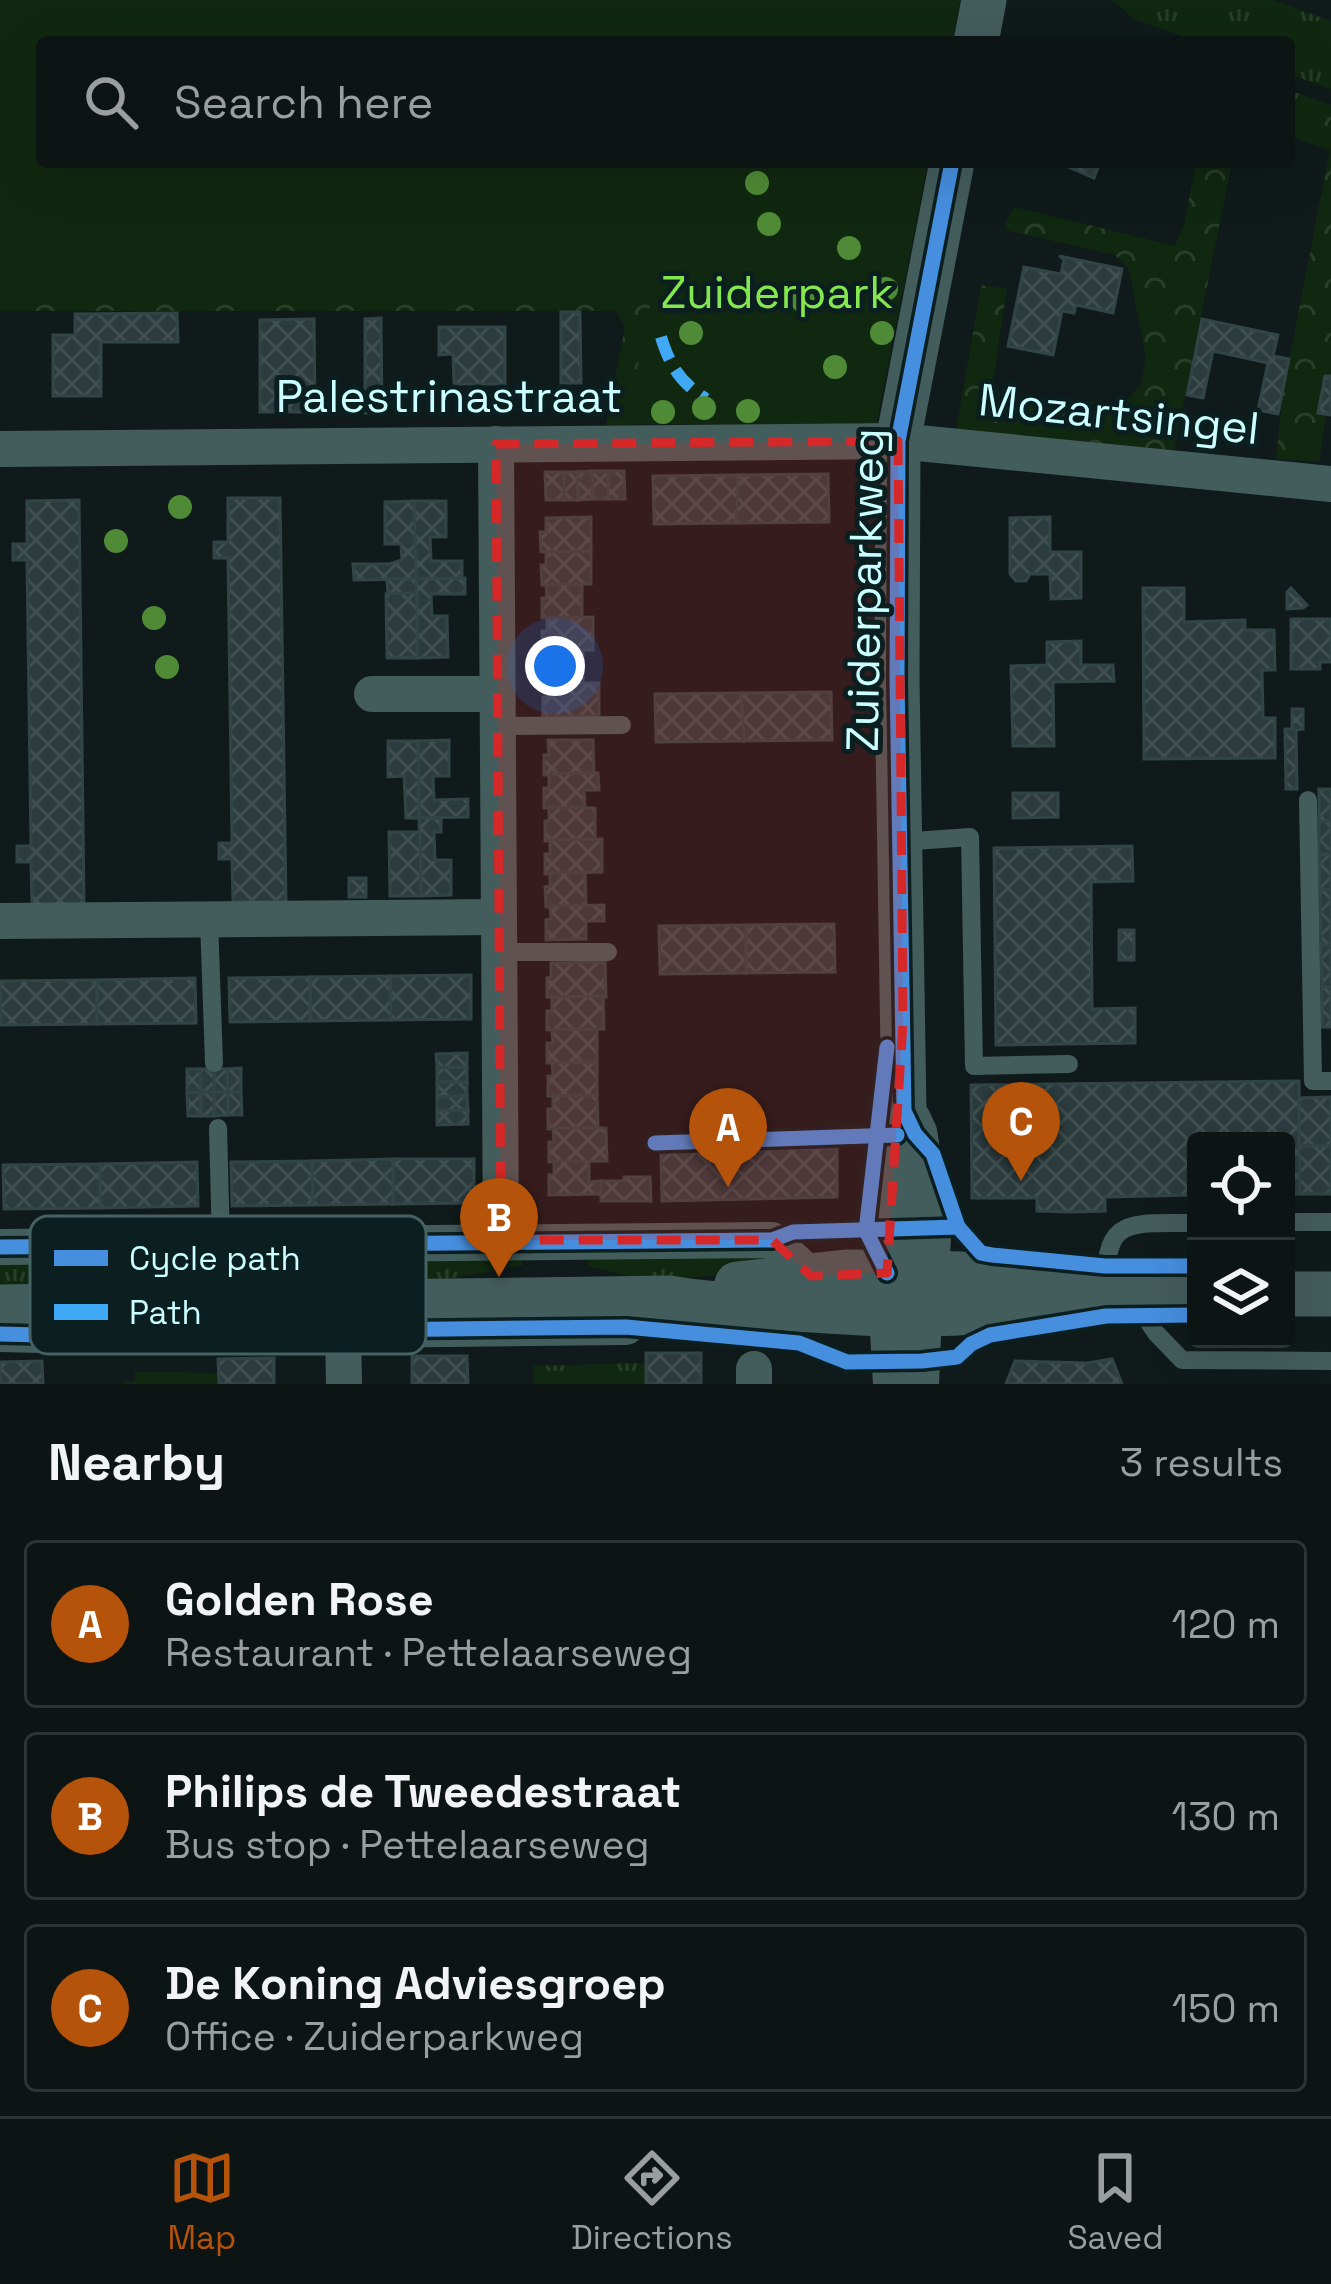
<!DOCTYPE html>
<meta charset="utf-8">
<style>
body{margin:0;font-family:"Space Grotesk",sans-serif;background:#151d1d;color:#f1f3f6}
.controls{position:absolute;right:36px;bottom:36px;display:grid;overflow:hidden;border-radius:12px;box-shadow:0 12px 48px #0002}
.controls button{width:108px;height:108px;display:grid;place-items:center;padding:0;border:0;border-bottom:3px solid #2c3334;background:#0c1414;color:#f1f3f6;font:60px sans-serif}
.you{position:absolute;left:555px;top:666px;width:42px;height:42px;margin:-30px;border:9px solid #fff;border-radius:50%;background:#1a73e8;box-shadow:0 0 0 18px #1a73e833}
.badge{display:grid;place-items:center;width:78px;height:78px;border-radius:50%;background:#b45309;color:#fff;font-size:39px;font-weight:700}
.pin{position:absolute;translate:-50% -99px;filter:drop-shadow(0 3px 6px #0008)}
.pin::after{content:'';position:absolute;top:63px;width:42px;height:36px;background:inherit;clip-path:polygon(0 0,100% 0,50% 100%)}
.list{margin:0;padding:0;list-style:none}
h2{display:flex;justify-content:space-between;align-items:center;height:156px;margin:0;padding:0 48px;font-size:51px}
h2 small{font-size:39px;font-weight:400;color:#9a9ea0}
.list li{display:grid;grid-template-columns:78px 1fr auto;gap:36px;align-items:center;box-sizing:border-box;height:168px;margin:0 24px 24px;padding:0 24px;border:3px solid #2c3334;border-radius:12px}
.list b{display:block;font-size:45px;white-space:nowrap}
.list p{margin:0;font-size:39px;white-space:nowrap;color:#9a9ea0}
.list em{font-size:39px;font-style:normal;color:#9a9ea0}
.icon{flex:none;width:66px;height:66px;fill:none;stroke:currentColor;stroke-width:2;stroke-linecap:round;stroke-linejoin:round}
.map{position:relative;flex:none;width:1331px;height:1384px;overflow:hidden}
.search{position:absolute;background:#0c1414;box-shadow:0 12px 48px #0002;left:36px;right:36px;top:36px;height:132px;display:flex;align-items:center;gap:30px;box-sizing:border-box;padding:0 42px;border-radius:12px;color:#9a9ea0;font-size:45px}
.sheet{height:732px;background:#0c1414}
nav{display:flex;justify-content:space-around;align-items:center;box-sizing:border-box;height:168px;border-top:3px solid #2c3334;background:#0c1414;font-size:33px;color:#9a9ea0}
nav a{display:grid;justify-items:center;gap:6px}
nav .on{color:#b45309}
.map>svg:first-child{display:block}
.grass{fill:url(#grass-tufts)}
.forest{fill:url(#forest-crowns)}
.green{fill:#112810}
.building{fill:url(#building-cross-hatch);stroke:#314547;stroke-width:3}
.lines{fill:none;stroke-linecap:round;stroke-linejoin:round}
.service{stroke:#435d5c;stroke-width:18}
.minor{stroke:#435d5c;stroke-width:36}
.tertiary{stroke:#435d5c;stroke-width:45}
.quiet{stroke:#3fa9f5;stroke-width:12;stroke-dasharray:24 12;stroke-linecap:butt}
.cycleway-casing{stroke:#0b1e20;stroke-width:22}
.cycleway{stroke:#468fdf;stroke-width:15}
.tree{fill:#4f8b36}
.marked{fill:#d62828;fill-opacity:0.2;stroke:#d62828;stroke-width:9;stroke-dasharray:24 15;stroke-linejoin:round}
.labels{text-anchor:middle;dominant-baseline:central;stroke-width:10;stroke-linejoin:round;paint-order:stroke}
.park-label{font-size:45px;fill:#83e74d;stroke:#0b1e20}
.street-label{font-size:45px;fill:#cafeff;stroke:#0b1e20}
.key{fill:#0b1e20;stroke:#446163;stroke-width:3}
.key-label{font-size:33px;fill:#cafeff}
</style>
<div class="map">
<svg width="1331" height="1384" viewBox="0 0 1331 1384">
<defs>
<pattern id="grass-tufts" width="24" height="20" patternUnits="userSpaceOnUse" patternTransform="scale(3)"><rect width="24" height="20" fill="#112810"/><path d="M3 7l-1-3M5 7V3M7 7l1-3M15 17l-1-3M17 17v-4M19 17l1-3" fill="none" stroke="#273e28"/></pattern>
<pattern id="forest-crowns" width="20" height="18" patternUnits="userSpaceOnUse" patternTransform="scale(3)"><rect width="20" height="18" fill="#112810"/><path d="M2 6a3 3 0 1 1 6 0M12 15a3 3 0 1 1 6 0" fill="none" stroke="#273e28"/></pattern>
<pattern id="building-cross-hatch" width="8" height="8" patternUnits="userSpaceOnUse" patternTransform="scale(3)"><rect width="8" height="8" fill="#2c3c3e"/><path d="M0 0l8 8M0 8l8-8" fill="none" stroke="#405051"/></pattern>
</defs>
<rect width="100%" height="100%" fill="#101a1b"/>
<g class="grass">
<polygon points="1112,0 1274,0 1331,21 1331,89 1289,74 1289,42 1200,42 1134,19"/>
<polygon points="588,1249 766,1250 786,1265 685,1279 640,1279 588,1266"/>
<polygon points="522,1251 522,1266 434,1281 0,1286 0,1256"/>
<polygon points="646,1363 646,1384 533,1384 533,1366"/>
<polygon points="135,1372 219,1373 219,1384 123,1384 123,1381 135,1381"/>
</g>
<g class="forest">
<polygon points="1289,90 1331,105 1331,378 1319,462 1276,459 1283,392 1330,150 1289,136"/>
<polygon points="1196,162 1232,162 1174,450 956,432 981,285 1007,289 991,393 1118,403 1131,396 1141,384 1146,358 1129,270 1115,255 1006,230 1006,222 1014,207 1175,246 1184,225"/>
<polygon points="0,286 658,288 657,332 636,425 606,425 625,327 616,311 0,311"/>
</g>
<polygon class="green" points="0,0 960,0 952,42 42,42 42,162 928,162 876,426 626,424 652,294 0,290"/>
<g class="building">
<polygon points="1057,162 1100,162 1094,178"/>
<polygon points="1059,256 1122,269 1113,313 1076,305 1074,313 1062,311 1053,355 1008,346 1024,267 1061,274 1064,259"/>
<polygon points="561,312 580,312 581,383 561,383"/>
<polygon points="177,313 178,342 101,342 101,396 53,396 53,335 75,335 75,314"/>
<polygon points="381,318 382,413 365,413 365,319"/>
<polygon points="314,319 315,412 260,412 260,320"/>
<polygon points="1202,319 1278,335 1273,356 1289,359 1278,414 1258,410 1268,363 1213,351 1203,398 1187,395"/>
<polygon points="439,327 505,327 505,384 454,384 453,354 439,355"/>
<polygon points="1325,376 1331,376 1331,415 1318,413"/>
<polygon points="592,471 593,499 578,500 577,472"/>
<polygon points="592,471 608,471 608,499 593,499"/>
<polygon points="608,471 624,471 625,499 608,499"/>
<polygon points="545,472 564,472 564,500 546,500"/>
<polygon points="564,472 577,472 578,500 564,500"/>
<polygon points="828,474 829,522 736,523 738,475"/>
<polygon points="738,475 736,523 654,524 653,476"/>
<polygon points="228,498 280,498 286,902 233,902 232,859 219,859 219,843 232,843 228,558 214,558 214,542 228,542"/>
<polygon points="79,500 84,905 32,905 31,862 17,862 17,846 31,846 27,560 13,560 13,544 27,544 27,501"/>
<polygon points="414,501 446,501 446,537 430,537 431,561 462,561 462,578 416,579"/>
<polygon points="414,501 416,579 354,580 353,564 389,564 402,560 401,544 385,544 385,502"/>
<polygon points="591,517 591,551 541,552 540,532 546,532 546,518"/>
<polygon points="1050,517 1050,552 1081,552 1081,598 1051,599 1050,574 1030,574 1026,581 1016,581 1010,574 1010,518"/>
<polygon points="591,551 591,584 542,585 541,565 546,565 546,552"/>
<polygon points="465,578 465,594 431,594 432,616 447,616 448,657 417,658 416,579"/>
<polygon points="387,579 416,579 417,593 388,594"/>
<polygon points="582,584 582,617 542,618 542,598 547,598 546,585"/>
<polygon points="1143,588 1184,588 1184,622 1245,620 1245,630 1274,630 1275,670 1262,670 1263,718 1275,718 1275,758 1144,759"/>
<polygon points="1291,588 1307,605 1303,608 1287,609 1287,592"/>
<polygon points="417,593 417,658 387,658 386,594"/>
<polygon points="593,617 593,650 542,651 542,631 547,631 547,618"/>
<polygon points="1291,619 1331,619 1331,662 1320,662 1320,669 1291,669"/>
<polygon points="1081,641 1081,665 1113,665 1114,681 1053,682 1054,746 1013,746 1011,666 1047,665 1047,642"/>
<polygon points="547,650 583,650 583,683 543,684 543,664 548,664"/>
<polygon points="548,683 599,683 599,716 543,717 543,697 548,697"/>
<polygon points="831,692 832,740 744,741 741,693"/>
<polygon points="741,693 744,741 656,742 655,694"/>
<polygon points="1292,709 1303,709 1303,729 1296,730 1297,789 1286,789 1285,729 1292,729"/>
<polygon points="449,740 449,776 433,776 434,800 468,799 468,817 419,818 418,741"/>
<polygon points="548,740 593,740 594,773 544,775 544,755 549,755"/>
<polygon points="388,741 418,741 419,818 406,818 404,776 388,777"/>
<polygon points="598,773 599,790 584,790 585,807 544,808 544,788 549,788 549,774"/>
<polygon points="1319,789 1331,789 1331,821 1319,822"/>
<polygon points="1013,793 1058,793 1058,817 1013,818"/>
<polygon points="549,807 595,808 595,839 545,841 545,821 549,821"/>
<polygon points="419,818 441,818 441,832 434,832 435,860 451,860 451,895 421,896"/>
<polygon points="1331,821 1331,854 1319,855 1319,822"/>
<polygon points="389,832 420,832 421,896 390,896"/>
<polygon points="602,839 602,872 545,874 545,854 550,854 550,840"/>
<polygon points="1132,846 1133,881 1091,882 1092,1009 1135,1008 1135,1043 996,1045 994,848"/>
<polygon points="1331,854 1331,890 1320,890 1319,855"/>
<polygon points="585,872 586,905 546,907 545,887 550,886 550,873"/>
<rect x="349" y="878" width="17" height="19"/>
<polygon points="1320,890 1331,890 1331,945 1321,945"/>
<polygon points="604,905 604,921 586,921 586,939 546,940 546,920 551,919 550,906"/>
<polygon points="834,924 835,972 746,973 746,925"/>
<polygon points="746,925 746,973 660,974 659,926"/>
<rect x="1119" y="930" width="15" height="30"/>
<polygon points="1321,945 1331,945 1331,987 1322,987"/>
<polygon points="605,962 606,997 547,997 547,978 551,977 551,963"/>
<polygon points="471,975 471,1019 391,1020 390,976"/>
<polygon points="390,976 391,1020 310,1021 310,977"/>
<polygon points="310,977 310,1021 230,1022 229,978"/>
<polygon points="195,978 196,1023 97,1024 97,980"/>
<polygon points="97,980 97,1024 1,1025 0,981"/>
<rect x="1322" y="987" width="9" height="40"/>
<polygon points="603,996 604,1029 547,1030 547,1011 552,1011 552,997"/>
<polygon points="597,1029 597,1062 547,1063 547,1043 553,1043 552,1030"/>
<polygon points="467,1053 467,1067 437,1068 436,1054"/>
<polygon points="597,1062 597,1095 548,1096 548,1076 553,1076 552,1063"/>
<polygon points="467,1067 467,1082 437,1082 437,1068"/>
<polygon points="241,1068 241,1092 228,1092 227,1069"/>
<polygon points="187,1069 200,1069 201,1092 187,1093"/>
<polygon points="200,1069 214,1069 214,1092 201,1092"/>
<polygon points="214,1069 227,1069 228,1092 214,1092"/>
<polygon points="1299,1081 1300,1194 1286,1194 1286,1141 1196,1141 1196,1195 1105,1197 1105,1211 1073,1212 1037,1211 1037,1198 972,1198 971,1085"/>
<polygon points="437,1082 467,1082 467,1096 437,1097"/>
<polygon points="201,1092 201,1116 188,1116 187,1093"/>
<rect x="201" y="1092" width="13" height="24"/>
<polygon points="214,1092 228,1092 228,1115 214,1116"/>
<polygon points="228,1092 241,1092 242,1115 228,1115"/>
<polygon points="597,1095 598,1128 548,1129 548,1109 553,1109 553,1096"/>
<polygon points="467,1096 468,1110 437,1111 437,1097"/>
<polygon points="1331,1097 1331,1146 1299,1146 1299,1098"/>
<polygon points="468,1110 468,1124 437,1125 437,1111"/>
<polygon points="553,1128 606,1128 607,1161 549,1162 549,1142 554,1142"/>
<polygon points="1299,1146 1331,1146 1331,1194 1300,1194"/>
<polygon points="837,1148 837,1197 662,1201 661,1151"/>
<polygon points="393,1159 474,1159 474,1203 393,1204"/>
<polygon points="393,1159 393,1204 313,1205 312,1161"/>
<polygon points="312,1161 313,1205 232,1206 231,1162"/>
<polygon points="554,1161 589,1161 589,1182 601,1181 601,1194 549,1195 549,1175 554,1175"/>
<polygon points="197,1162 198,1206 100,1208 100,1164"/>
<polygon points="100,1164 100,1208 4,1209 3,1165"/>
<polygon points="624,1177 650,1177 651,1201 601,1201 601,1181 624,1181"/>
<rect x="646" y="1353" width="55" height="31"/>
<polygon points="412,1356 467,1356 468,1384 412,1384"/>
<polygon points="274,1358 274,1384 219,1384 218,1359"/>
<polygon points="1112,1359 1122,1384 1006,1384 1015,1361 1087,1363"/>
<polygon points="42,1361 43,1384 0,1384 0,1362"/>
</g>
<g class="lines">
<g class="service">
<polyline points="497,726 622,725"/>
<polyline points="1308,800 1313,1081 1331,1081"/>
<polyline points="900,842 970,837 974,1066 1069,1064"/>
<polyline points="209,920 214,1063"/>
<polyline points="499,952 608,952"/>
<polyline points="218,1128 221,1244"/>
<polyline points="1286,1222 1331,1222"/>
<path d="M1196,1223C1129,1224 1103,1214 1106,1294L1144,1315L1156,1333L1182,1360L1331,1361"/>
</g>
<g class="minor">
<polyline points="496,444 501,1240"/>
<polyline points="0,449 898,441 1331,484"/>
<polyline points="372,694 497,694"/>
<polyline points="0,921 499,917"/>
<polyline points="0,1247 772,1240 811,1276"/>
<polyline points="887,1313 891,1384"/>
<polyline points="343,1331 344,1384"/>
<polyline points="0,1334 121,1337 282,1331 626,1327 645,1298"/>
<polyline points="754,1369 754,1384"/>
<polyline points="921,1384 924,1314"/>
</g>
<g class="tertiary">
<polyline points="976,42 984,0"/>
<polyline points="909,1121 915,1134 929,1228 925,1299"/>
<polyline points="737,1284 846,1272 926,1273 962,1274 1052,1284 1089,1293 1196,1294"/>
<polyline points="1286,1294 1331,1294"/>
<path d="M0,1307L670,1298C706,1305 736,1304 772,1307C878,1316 986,1321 1089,1293"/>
<path d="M887,1313C886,1246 882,1176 904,1111L897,679L898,441L952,162"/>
</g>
<path class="quiet" d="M661,337C670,366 680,382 706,399"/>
<defs>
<g id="cycleway">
<polyline points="952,162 898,441 897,679 904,1111 915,1134 933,1154 958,1227"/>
<polyline points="655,1143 897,1135"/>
<polyline points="0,1247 772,1240 793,1232 958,1227 981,1253 992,1255 1105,1266 1196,1266"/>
<polyline points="887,1273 866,1231 887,1047"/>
<polyline points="0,1334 121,1337 282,1331 626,1327 799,1343 847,1362 922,1361 957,1357 971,1344 990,1335 1106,1316 1196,1315"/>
</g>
</defs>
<use href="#cycleway" class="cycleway-casing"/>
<use href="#cycleway" class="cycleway"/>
</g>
<g class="tree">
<circle cx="757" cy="183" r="12"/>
<circle cx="769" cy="224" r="12"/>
<circle cx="849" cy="248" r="12"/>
<circle cx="886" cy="289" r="12"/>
<circle cx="803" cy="301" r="12"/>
<circle cx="691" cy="333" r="12"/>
<circle cx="882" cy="333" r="12"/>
<circle cx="835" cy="367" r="12"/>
<circle cx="704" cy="408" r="12"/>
<circle cx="748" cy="411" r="12"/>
<circle cx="663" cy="412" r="12"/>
<circle cx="180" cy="507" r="12"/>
<circle cx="116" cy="541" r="12"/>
<circle cx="154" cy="618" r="12"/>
<circle cx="167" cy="667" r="12"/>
</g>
<path class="marked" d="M898,441L903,1023L887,1273L811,1276L772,1240H501L496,444Z"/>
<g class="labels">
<g class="park-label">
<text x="777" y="292">Zuiderpark</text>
</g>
<g class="street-label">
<text x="449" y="396">Palestrinastraat</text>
<text transform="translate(1119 414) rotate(6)">Mozartsingel</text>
<text transform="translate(865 590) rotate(-89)">Zuiderparkweg</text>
</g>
</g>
<rect x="30" y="1216" width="396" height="138" rx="18" class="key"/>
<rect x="54" y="1250" width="54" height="16" fill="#468fdf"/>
<rect x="54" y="1304" width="54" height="16" fill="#3fa9f5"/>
<g class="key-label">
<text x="129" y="1270">Cycle path</text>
<text x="129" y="1324">Path</text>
</g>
</svg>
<div class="controls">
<button><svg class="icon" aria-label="locate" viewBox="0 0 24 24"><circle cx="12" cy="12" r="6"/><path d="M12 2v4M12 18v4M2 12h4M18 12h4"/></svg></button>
<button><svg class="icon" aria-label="layers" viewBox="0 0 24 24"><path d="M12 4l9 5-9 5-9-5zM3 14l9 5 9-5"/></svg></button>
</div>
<div class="you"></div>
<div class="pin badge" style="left:728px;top:1187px">A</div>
<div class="pin badge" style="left:499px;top:1277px">B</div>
<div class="pin badge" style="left:1021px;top:1181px">C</div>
<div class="search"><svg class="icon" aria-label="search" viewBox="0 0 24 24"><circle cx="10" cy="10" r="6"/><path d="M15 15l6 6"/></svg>Search here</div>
</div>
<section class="sheet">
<h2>Nearby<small>3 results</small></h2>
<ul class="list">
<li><span class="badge">A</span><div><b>Golden Rose</b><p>Restaurant · Pettelaarseweg</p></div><em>120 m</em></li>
<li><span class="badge">B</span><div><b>Philips de Tweedestraat</b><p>Bus stop · Pettelaarseweg</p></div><em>130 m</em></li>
<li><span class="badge">C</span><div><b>De Koning Adviesgroep</b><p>Office · Zuiderparkweg</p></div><em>150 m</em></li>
</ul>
</section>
<nav>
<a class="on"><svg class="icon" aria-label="map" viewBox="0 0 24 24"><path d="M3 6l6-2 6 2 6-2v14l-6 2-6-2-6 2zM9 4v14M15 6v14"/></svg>Map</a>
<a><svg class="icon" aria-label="directions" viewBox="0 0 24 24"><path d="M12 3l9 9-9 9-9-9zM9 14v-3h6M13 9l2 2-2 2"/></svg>Directions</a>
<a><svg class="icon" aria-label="saved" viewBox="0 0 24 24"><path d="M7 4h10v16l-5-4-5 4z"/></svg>Saved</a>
</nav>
